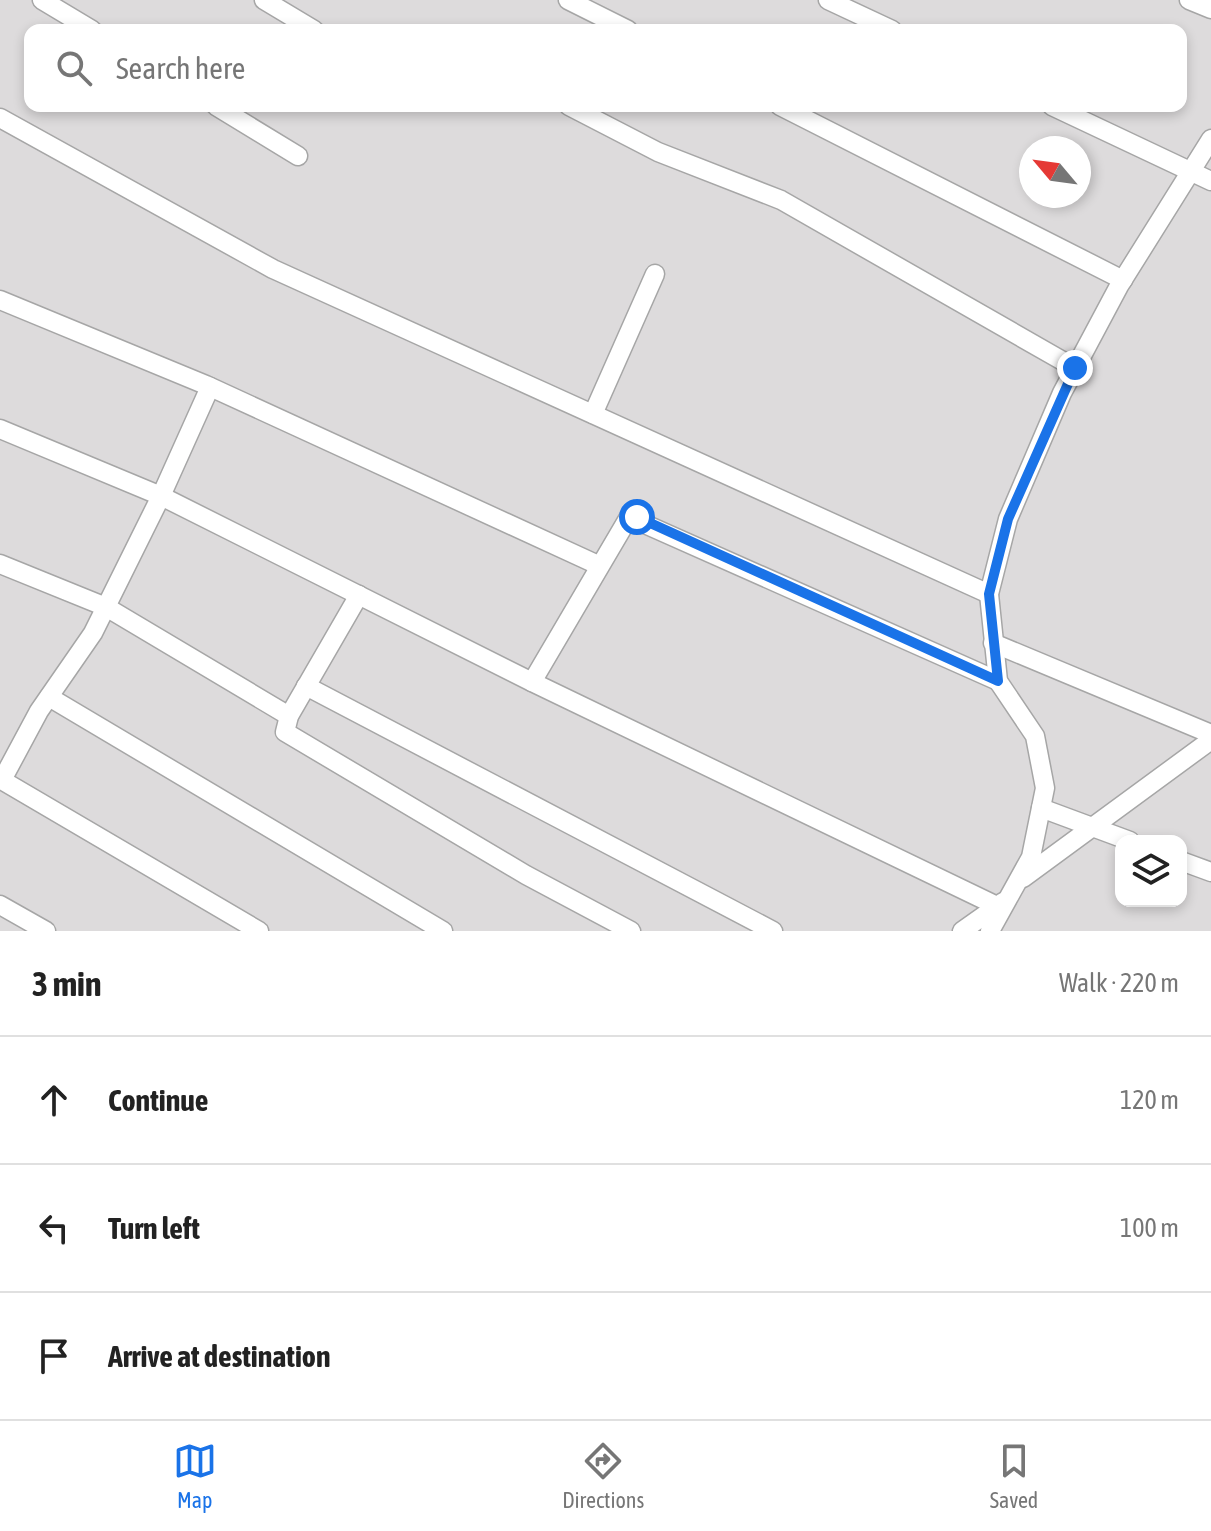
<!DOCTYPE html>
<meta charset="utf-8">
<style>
body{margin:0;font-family:"Asap Condensed",sans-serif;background:#f6f6f6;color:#222}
.controls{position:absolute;right:24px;bottom:24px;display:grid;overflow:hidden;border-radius:16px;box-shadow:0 4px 12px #0003}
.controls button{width:72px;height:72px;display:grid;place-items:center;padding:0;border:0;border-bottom:2px solid #e0e0e0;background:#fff;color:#222;font:40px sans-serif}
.compass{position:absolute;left:1019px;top:136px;width:72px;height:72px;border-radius:50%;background:#fff;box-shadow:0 4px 12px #0003;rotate:299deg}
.stop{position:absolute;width:24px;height:24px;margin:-18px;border:6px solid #1a73e8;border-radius:50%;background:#fff}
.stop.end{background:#1a73e8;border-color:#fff;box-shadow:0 2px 8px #0008}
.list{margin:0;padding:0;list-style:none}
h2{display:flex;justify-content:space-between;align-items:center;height:104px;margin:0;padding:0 32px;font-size:34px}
h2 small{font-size:26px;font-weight:400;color:#767676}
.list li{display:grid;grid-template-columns:52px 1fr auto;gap:24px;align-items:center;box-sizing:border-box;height:128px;padding:0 32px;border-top:2px solid #e0e0e0}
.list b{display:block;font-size:30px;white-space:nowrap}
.list em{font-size:26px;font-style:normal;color:#767676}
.icon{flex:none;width:44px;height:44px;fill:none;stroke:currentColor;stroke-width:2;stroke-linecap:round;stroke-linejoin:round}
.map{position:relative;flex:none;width:1211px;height:931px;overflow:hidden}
.search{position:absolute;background:#fff;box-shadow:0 4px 12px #0003;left:24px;right:24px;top:24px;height:88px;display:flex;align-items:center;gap:20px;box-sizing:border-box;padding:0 28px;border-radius:16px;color:#767676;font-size:30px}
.sheet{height:488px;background:#fff}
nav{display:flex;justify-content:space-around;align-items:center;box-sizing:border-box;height:112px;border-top:2px solid #e0e0e0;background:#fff;font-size:22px;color:#767676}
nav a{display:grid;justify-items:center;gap:4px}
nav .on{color:#1a73e8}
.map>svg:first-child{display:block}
.residential{fill:#dddbdc;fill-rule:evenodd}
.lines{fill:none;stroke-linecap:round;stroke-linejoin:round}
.street-casing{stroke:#a6a6a6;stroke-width:21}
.street{stroke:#fff;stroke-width:18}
.route{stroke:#1a73e8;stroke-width:10}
</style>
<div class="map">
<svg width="1211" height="931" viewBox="0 0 1211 931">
<rect width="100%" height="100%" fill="#f0eae4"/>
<path class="residential" d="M0,0H1211V931H0ZM30,30H1181V106H30ZM1031,148H1079V196H1031ZM1121,841H1181V901H1121Z"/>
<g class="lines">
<defs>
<g id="street">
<polyline points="42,0 92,30"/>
<polyline points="264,0 314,30"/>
<polyline points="568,0 628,30"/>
<polyline points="828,0 892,30"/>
<polyline points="1189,0 1211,9"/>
<polyline points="216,106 298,156"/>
<polyline points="569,106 658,152 781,200 1075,368"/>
<polyline points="780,106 1123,280"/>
<polyline points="1052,106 1211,181"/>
<polyline points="0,118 273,269 989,594"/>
<polyline points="0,300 206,385 598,565"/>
<polyline points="593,414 655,274"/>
<polyline points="0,429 161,496 532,682 997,906"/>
<polyline points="0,564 106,607 289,716"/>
<polyline points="359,595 289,716 285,732 526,875 631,931"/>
<polyline points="993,643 1211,734"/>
<polyline points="532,682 629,517 998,681"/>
<polyline points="306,686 773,931"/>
<polyline points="49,697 443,931"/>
<polyline points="0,779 259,931"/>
<polyline points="2,780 39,711 93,633 161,496 210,387"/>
<polyline points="1041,808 1130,841"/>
<polyline points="1181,861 1211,872"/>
<polyline points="1023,878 1211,740"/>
<polyline points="0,905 46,931"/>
<polyline points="962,931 1003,902"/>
<polyline points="990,931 1031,857 1045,788 1035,736 998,681 989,594 1008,519 1062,393 1119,286 1211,139"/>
</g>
</defs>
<use href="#street" class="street-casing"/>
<use href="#street" class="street"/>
</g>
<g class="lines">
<polyline class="route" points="637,517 998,681 989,594 1008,519 1075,368"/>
</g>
</svg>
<div class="controls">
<button><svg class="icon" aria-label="layers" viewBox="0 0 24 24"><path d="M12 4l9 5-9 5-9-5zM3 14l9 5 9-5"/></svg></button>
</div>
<svg class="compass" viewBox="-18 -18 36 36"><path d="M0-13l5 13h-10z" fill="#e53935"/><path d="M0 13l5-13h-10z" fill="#767676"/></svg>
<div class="stop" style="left:637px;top:517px"></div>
<div class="stop end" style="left:1075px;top:368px"></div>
<div class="search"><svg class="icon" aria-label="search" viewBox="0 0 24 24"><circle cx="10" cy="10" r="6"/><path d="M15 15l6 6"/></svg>Search here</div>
</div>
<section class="sheet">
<h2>3 min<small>Walk · 220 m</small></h2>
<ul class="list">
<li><svg class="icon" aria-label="ahead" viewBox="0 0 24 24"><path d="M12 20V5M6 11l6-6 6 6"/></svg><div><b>Continue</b></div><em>120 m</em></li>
<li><svg class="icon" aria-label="left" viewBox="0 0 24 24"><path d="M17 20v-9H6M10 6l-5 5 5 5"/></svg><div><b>Turn left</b></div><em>100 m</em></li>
<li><svg class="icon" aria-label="arrive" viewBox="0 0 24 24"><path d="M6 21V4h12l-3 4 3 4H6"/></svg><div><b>Arrive at destination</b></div></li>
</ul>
</section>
<nav>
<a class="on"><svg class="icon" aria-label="map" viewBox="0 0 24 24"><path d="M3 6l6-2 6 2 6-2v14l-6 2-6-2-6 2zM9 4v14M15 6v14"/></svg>Map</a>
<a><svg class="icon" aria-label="directions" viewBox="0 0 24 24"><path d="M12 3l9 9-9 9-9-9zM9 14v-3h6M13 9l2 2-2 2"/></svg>Directions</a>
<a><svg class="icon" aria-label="saved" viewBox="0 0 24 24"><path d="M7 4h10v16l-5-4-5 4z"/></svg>Saved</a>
</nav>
